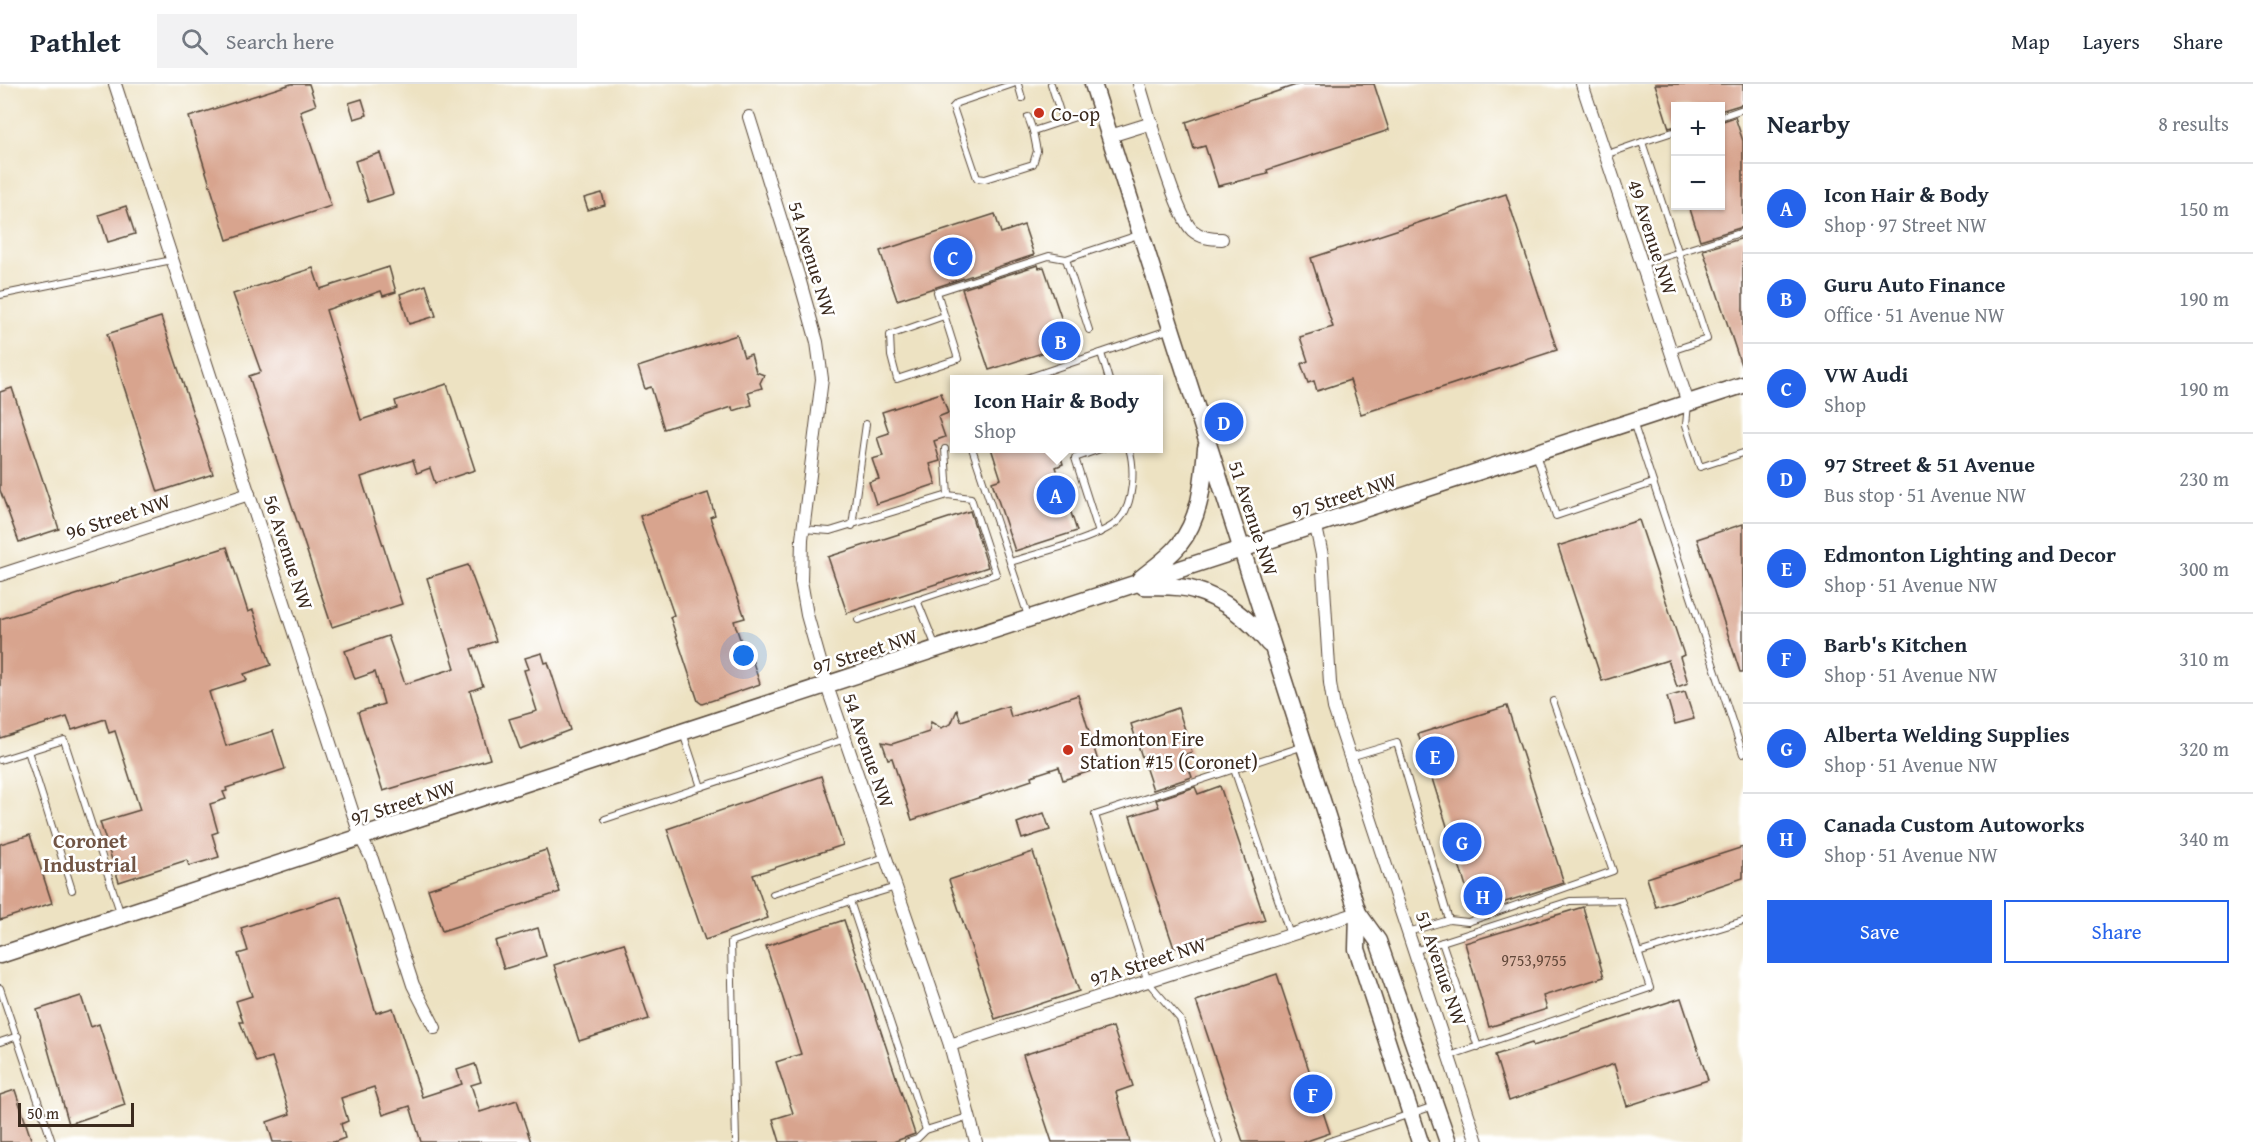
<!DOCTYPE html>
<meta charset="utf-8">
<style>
body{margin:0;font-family:"Gentium Book Plus",serif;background:#f2f2f3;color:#1f2937}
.controls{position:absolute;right:18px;top:18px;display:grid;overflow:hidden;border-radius:0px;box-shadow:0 2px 4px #0004}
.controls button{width:54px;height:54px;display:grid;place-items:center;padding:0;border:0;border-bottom:2px solid #e0e1e3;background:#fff;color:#1f2937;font:30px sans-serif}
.scale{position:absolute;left:18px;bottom:15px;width:116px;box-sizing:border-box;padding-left:6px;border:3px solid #3b2a1e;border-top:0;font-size:16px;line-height:21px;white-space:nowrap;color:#3b2a1e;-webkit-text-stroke:4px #fff;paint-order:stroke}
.you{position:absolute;left:744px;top:572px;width:21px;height:21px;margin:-15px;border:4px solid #fff;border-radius:50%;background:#1a73e8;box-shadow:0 0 0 9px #1a73e833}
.badge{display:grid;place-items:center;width:39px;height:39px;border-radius:50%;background:#2563eb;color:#fff;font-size:20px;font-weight:700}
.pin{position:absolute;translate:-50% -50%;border:3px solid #fff;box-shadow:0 2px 6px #0006}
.popup{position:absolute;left:950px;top:291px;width:213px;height:78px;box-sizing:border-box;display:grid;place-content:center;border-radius:0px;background:#fff;filter:drop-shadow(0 2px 4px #0005);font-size:20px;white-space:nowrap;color:#747a83}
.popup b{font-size:22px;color:#1f2937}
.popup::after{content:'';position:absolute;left:50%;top:100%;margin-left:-12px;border:12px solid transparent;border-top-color:#fff}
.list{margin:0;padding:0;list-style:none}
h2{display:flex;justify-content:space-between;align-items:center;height:78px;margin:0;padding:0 24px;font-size:26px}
h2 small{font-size:20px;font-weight:400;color:#747a83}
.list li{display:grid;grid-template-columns:39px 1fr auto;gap:18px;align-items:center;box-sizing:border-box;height:90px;padding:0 24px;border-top:2px solid #e0e1e3}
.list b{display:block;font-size:22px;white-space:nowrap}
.list p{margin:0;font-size:20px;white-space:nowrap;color:#747a83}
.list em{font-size:20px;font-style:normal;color:#747a83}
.actions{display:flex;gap:12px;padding:18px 24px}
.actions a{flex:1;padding:14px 0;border:2px solid #2563eb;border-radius:0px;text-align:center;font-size:21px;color:#2563eb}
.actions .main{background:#2563eb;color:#fff}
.icon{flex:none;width:33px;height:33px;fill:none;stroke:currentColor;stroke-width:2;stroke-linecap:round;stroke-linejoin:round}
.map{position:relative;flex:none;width:1743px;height:1058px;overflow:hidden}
header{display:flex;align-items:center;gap:36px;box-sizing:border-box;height:84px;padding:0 30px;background:#fff;border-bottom:2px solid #e0e1e3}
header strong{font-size:28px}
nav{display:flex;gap:33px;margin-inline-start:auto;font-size:21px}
.search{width:420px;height:54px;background:#f2f2f3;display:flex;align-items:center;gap:15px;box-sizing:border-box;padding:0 21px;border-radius:0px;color:#747a83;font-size:22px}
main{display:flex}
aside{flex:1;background:#fff}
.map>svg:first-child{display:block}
.building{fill:#d8a48e}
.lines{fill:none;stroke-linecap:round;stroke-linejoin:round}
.lane-casing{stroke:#564637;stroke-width:8}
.street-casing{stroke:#564637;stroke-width:14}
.secondary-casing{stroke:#564637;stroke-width:19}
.lane{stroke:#fff;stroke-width:6}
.street{stroke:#fff;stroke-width:12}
.secondary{stroke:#fff;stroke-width:16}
.poi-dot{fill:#c8321e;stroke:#fff;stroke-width:2}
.labels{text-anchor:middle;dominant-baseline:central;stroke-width:5;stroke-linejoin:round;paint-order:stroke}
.number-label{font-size:16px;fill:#62483a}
.poi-label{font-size:20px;fill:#3b2a1e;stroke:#fff;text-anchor:start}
.street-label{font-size:20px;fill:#3b2a1e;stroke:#fff}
.neighbourhood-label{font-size:21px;font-weight:bold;fill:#725545;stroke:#fff}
</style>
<header>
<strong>Pathlet</strong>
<div class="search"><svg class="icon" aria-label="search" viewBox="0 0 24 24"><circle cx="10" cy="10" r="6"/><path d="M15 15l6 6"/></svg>Search here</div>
<nav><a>Map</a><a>Layers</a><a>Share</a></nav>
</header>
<main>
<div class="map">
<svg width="1743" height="1058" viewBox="0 0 1743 1058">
<rect width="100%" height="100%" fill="#fff"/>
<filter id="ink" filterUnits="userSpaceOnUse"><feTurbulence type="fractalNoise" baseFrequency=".0167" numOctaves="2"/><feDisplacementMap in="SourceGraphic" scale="12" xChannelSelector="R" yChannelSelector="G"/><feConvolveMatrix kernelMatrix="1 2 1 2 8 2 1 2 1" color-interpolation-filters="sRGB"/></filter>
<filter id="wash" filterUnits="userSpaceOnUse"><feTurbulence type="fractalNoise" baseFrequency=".008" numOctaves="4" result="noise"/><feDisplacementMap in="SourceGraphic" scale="24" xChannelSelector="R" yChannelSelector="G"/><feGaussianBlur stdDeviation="1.35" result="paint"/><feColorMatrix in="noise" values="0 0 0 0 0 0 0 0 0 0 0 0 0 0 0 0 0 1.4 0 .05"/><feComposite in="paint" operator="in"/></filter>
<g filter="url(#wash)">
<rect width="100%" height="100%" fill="#ede2c2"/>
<g id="blocks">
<g class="building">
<polygon points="291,0 309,0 316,21 300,27 331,122 227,156 189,33"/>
<polygon points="1299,0 1374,0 1389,46 1267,86 1268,90 1218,102 1205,62 1194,65 1186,38"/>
<polygon points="1655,0 1743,0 1743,20 1720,27 1720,22 1676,22 1676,42 1669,44"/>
<polygon points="362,15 367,31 354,35 349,19"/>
<polygon points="1735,33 1743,57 1743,143 1700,156 1689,122 1720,122 1720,38"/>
<polygon points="380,69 393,110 368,118 355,77"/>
<polygon points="602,109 605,121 588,126 584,114"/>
<polygon points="1506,110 1557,266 1361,330 1350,296 1317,307 1314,297 1308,299 1301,280 1308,277 1300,253 1333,243 1311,174"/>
<polygon points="126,122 135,150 108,158 99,131"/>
<polygon points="995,130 1001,149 1024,141 1034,171 897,216 880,167"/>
<polygon points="1743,154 1743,281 1741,281 1703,166"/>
<polygon points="1038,181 1039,184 1044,183 1070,260 989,286 962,205"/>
<polygon points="389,183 396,208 383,212 381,207 326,226 361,336 397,324 395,317 447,300 475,386 435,399 430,384 417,389 413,376 361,393 402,520 332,543 249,292 261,288 233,210 313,184 320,205"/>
<polygon points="426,201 436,232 409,240 400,210"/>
<polygon points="161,233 213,390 158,408 107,250"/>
<polygon points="737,251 744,273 751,270 756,288 764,291 760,299 762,304 748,308 752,321 733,327 732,323 664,345 651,303 645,305 638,283"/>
<polygon points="12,304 59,445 19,458 0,406 0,308"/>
<polygon points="941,309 948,329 938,333 945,353 934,357 940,377 930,380 936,400 876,420 869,398 879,395 872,375 883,372 877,353 889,349 882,328"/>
<polygon points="991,364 1058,364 1063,380 1056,383 1077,447 1015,467 992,398 1001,395"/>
<polygon points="708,409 715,431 710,433 745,534 734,537 746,573 751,572 760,600 702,620 698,617 670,533 674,531 640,432"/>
<polygon points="970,427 988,483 847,529 828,473"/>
<polygon points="1639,436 1684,571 1680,573 1688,599 1677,603 1668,576 1602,597 1558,462"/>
<polygon points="1743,440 1743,588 1740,588 1697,455"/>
<polygon points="227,463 248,528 253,526 271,581 244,590 247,596 209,608 226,662 273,647 285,685 226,704 227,707 223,708 226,715 210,720 218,748 212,750 219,773 189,782 187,776 119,798 100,738 140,726 115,647 109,649 105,635 72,646 67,633 0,654 0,535"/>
<polygon points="468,481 496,557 471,565 483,602 470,607 490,675 383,707 358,628 384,620 375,588 355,595 345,567 388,552 405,600 455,584 427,494"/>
<polygon points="542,569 545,579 548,578 570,646 520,665 509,635 537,627 524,586 529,585 525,574"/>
<polygon points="1685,608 1694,635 1675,640 1667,613"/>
<polygon points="1078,611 1100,684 1063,696 1059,683 1031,692 1032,696 912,736 892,674 888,675 882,658 892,660 929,648 931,638 941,644 951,640 957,626 961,637 1008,622 1011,633"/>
<polygon points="1507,622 1564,799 1474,828 1418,650"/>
<polygon points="1178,624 1192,668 1184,671 1192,693 1153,706 1131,640"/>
<polygon points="821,692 843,761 753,791 768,834 705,856 667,745"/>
<polygon points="1220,702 1265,836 1174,864 1130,732 1159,723 1156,716 1195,703 1198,710"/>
<polygon points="1044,729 1050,746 1022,755 1017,739"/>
<polygon points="30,751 52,819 0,836 0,760"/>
<polygon points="1743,763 1743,794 1656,823 1647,794"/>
<polygon points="546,766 560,808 442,847 428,805"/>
<polygon points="1033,768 1079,907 995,935 949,796"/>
<polygon points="341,812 376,929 393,924 422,1013 462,1000 457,986 475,980 481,998 471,1001 480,1028 517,1016 531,1058 421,1058 410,1022 383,1031 374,1003 341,1014 348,1037 341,1040 345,1054 334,1058 273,1058 267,1038 290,1030 272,973 256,978 240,938 243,938 236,917 252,912 238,870 248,867 241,844"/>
<polygon points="1583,823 1604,893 1543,912 1547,925 1489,943 1465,859"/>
<polygon points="844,836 915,1050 893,1058 780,1058 773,1035 793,1029 776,978 801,970 766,862"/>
<polygon points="538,844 546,872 504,885 495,857"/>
<polygon points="624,859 649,935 579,957 554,881"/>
<polygon points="1277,890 1330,1049 1304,1058 1243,1058 1196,917"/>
<polygon points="81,912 91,943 99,940 125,1021 69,1040 37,926"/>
<polygon points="1681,914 1708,996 1627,1022 1614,980 1509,1017 1495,971 1532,959 1533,962"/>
<polygon points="1113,943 1133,1002 1116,1008 1130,1058 1052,1058 1023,971"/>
<polygon points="15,1006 32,1058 0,1058 0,1011"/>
</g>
</g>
</g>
<g filter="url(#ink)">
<use href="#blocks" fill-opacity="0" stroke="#564637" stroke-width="1.5"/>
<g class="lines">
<defs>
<g id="lane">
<polyline points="1013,0 957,19 953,23 977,94 985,95 1033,80 1037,67 1033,47 1100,25"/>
<polyline points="1018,0 1022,14"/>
<polyline points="1051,0 1063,37"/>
<polyline points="1028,33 1033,47"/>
<polyline points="1720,33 1743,25"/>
<polyline points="1642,58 1676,47"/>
<polyline points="1605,71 1642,58 1707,255 1671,267"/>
<polyline points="1642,180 1743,148"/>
<polyline points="0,211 172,176"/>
<polyline points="944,232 890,251 891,272 897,295 958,275 937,208 1049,172 1066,175"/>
<polyline points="1089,246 1066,175 1141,150"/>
<polyline points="1101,269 1109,296"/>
<polyline points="1021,296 1171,245"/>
<polyline points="1688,320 1686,341 1700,383 1743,369"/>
<polyline points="1633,338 1743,670"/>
<polyline points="972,364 1028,532"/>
<polyline points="945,365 948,411"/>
<polyline points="1536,370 1556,432 1653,399"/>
<polyline points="852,442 866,340"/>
<polyline points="803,445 830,447 948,411 971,414 996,490 858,536"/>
<polyline points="1099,449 1075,374 1103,364"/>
<path d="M1010,478C1035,470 1102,454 1119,436C1134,420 1135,384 1129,364"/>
<polyline points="917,516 936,563"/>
<polyline points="683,649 701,703"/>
<polyline points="28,667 72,806"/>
<polyline points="1350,673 1397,659 1449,836 1408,848"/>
<polyline points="0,676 64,656 121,831"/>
<polyline points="1234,685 1290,851"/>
<polyline points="605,735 845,655"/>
<polyline points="896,803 850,817 926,1046 971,1032"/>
<polyline points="773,810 885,773"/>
<polyline points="1449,836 1468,838 1613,787 1553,617"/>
<polyline points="1442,858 1478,963"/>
<polyline points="1414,867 1570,817 1621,816 1650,904 1449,972"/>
<polyline points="1638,869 1743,837"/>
<polyline points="0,904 52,1058"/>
<polyline points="0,958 18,952"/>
<polyline points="736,1058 731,858 850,817"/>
<polyline points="908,1058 917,1055 926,1046"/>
<polyline points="1219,1058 1180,935 1148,898 1095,731 1304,662"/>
<polyline points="1327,1058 1434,1022"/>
</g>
<g id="street">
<polyline points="115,0 361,754 372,775 413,901 435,944"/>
<path d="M1139,0C1148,28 1175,130 1192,146C1201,154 1211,155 1222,155"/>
<polyline points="1582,0 1688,319"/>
<polyline points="749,33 799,194 817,258 822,295 802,455 801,497 807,531 827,602 950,961 976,1058"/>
<polyline points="1110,52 1152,39"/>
<polyline points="1316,443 1322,471 1330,599 1334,624 1477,1058"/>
<polyline points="0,491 249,410"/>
<polyline points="950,961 1358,829"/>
</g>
<g id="secondary">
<polyline points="1093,0 1358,829 1378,857 1448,1058"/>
<path d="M1140,495C1153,484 1169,474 1179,461C1201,434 1203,397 1206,364"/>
<path d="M1143,502C1159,503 1178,501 1194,506C1223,514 1251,537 1269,560"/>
<polyline points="1358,829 1357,865 1420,1058"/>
<polyline points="0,871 1743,301"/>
</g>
</defs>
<use href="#lane" class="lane-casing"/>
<use href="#street" class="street-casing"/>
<use href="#secondary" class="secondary-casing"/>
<use href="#lane" class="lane"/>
<use href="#street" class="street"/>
<use href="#secondary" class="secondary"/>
</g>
</g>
<g class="poi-dot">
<circle cx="1039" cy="29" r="6"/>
<circle cx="1068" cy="666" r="6"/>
</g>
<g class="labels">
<g class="number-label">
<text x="1534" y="876">9753,9755</text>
</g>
<g class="poi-label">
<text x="1051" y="29">Co-op</text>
<text x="1080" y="654">Edmonton Fire<tspan x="1080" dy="23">Station #15 (Coronet)</tspan></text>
</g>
<g class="street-label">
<text transform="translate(1653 153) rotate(72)">49 Avenue NW</text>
<text transform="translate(813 175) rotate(73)">54 Avenue NW</text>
<text transform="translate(1344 411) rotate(-18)">97 Street NW</text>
<text transform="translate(118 432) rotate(-18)">96 Street NW</text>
<text transform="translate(1254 434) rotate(72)">51 Avenue NW</text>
<text transform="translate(289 468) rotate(72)">56 Avenue NW</text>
<text transform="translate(865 567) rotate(-18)">97 Street NW</text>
<text transform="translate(869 666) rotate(71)">54 Avenue NW</text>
<text transform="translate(403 718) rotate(-18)">97 Street NW</text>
<text transform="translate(1148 877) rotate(-18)">97A Street NW</text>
<text transform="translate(1442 884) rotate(71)">51 Avenue NW</text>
</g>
<g class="neighbourhood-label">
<text x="90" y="756">Coronet<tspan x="90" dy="24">Industrial</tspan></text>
</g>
</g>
</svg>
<div class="controls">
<button>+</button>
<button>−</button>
</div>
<div class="scale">50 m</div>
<div class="you"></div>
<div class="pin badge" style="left:1056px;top:411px">A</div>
<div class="popup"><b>Icon Hair &amp; Body</b>Shop</div>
<div class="pin badge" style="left:1061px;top:257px">B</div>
<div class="pin badge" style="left:953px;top:173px">C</div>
<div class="pin badge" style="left:1224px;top:338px">D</div>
<div class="pin badge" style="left:1435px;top:672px">E</div>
<div class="pin badge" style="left:1313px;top:1010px">F</div>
<div class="pin badge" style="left:1462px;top:758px">G</div>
<div class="pin badge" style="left:1483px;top:812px">H</div>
</div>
<aside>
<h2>Nearby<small>8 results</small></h2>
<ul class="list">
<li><span class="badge">A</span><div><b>Icon Hair &amp; Body</b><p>Shop · 97 Street NW</p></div><em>150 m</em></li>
<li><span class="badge">B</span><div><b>Guru Auto Finance</b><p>Office · 51 Avenue NW</p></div><em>190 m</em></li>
<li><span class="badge">C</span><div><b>VW Audi</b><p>Shop</p></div><em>190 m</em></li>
<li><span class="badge">D</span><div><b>97 Street &amp; 51 Avenue</b><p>Bus stop · 51 Avenue NW</p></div><em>230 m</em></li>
<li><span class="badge">E</span><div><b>Edmonton Lighting and Decor</b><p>Shop · 51 Avenue NW</p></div><em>300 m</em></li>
<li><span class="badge">F</span><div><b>Barb's Kitchen</b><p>Shop · 51 Avenue NW</p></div><em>310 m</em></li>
<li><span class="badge">G</span><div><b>Alberta Welding Supplies</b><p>Shop · 51 Avenue NW</p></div><em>320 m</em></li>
<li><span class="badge">H</span><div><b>Canada Custom Autoworks</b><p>Shop · 51 Avenue NW</p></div><em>340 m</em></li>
</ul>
<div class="actions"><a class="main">Save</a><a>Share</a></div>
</aside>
</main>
